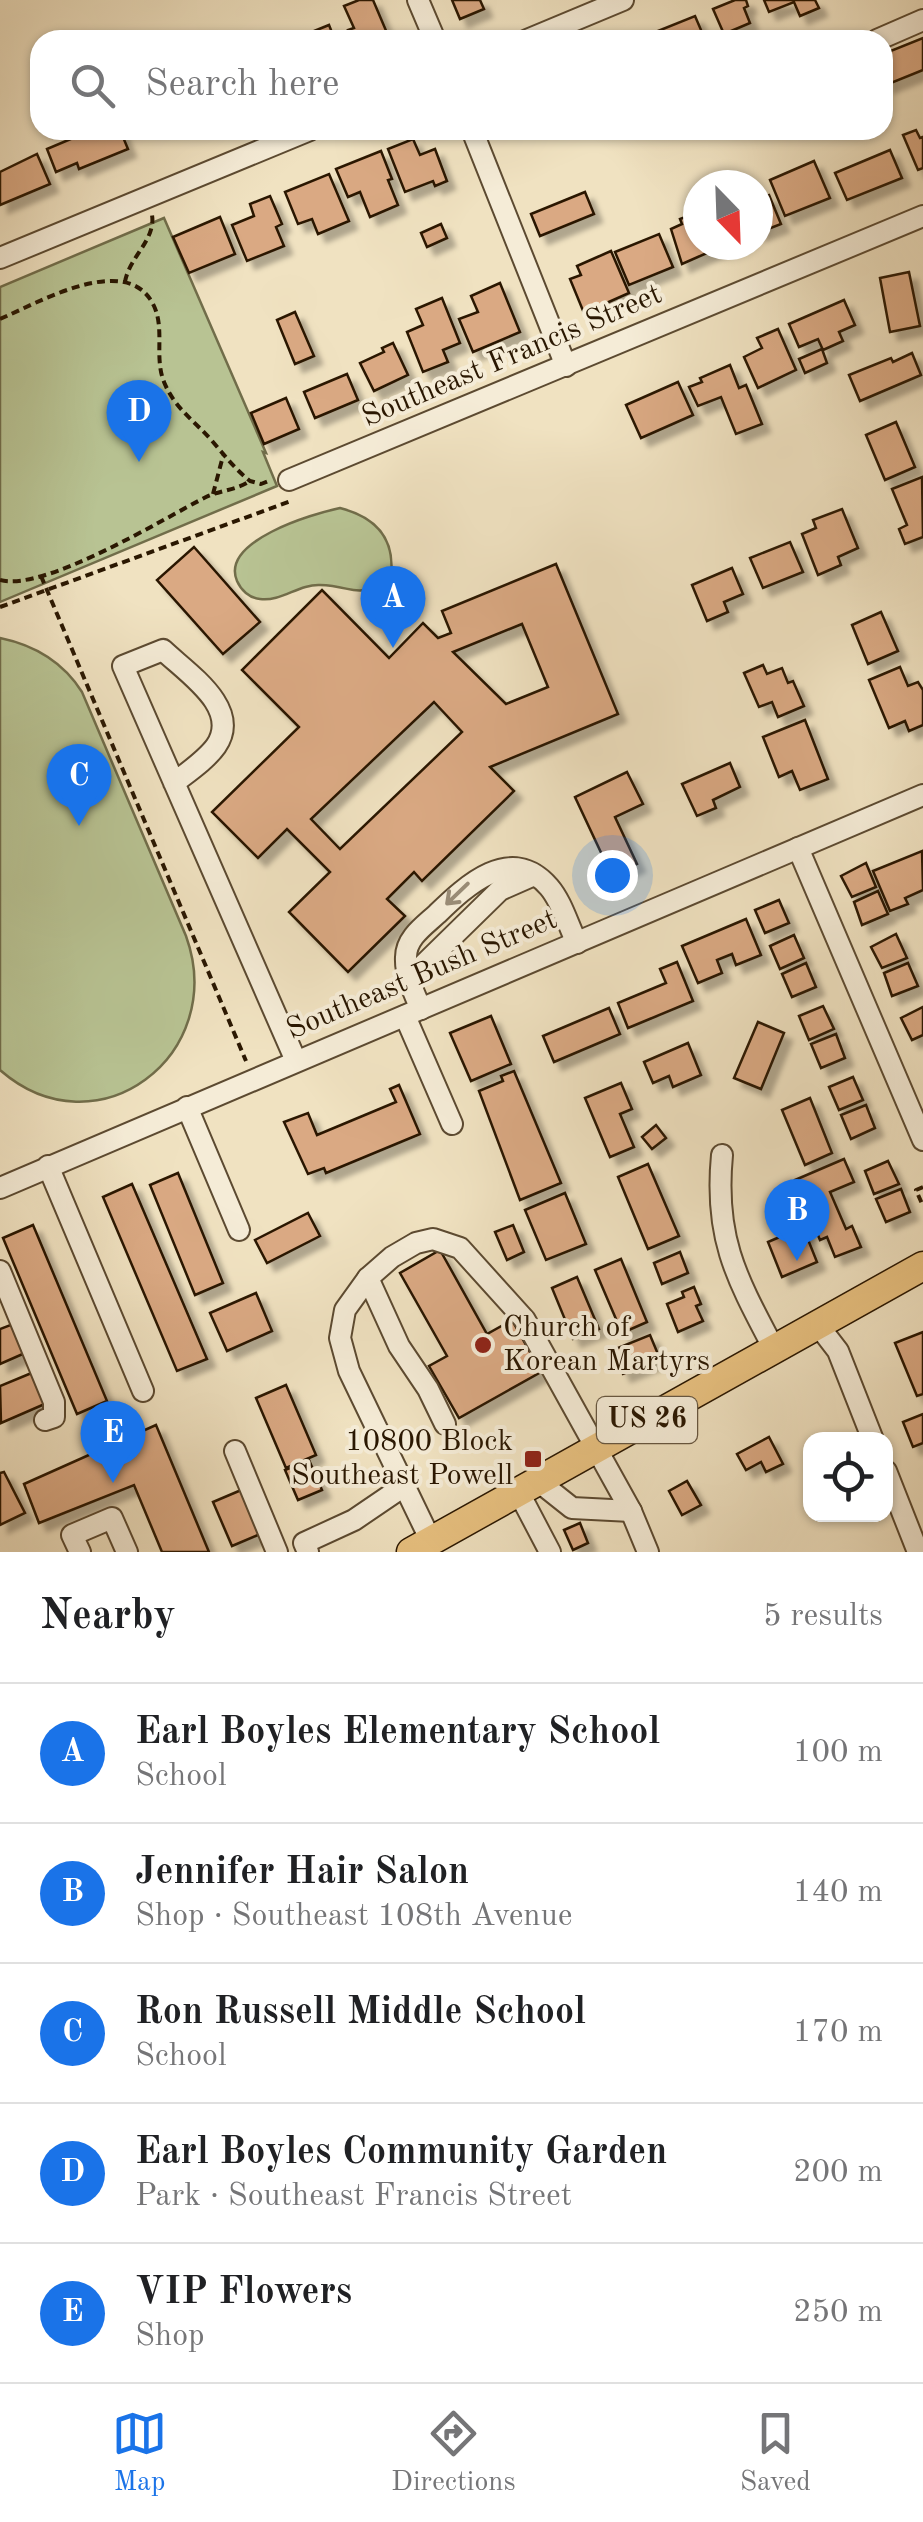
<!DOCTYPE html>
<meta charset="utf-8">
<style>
body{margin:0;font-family:"Old Standard TT",serif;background:#f2f2f2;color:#202124}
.controls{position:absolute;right:30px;bottom:30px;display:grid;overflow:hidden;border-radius:20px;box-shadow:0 2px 8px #0004}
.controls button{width:90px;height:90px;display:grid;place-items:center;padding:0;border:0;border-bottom:2px solid #e0e0e0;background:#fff;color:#202124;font:50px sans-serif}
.compass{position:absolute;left:683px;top:170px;width:90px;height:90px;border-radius:50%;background:#fff;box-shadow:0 2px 8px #0004;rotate:157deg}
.you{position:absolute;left:612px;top:875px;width:35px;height:35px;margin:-25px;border:8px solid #fff;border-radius:50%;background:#1a73e8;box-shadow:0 0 0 15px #1a73e833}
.badge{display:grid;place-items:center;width:65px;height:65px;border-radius:50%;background:#1a73e8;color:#fff;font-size:32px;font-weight:700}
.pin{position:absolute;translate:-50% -82px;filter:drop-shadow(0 2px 5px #0008)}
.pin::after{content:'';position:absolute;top:52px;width:35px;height:30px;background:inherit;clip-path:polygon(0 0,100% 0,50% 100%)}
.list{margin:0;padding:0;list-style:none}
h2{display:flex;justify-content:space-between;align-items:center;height:130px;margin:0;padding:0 40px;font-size:42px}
h2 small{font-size:32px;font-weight:400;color:#757577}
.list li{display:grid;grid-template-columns:65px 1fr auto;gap:30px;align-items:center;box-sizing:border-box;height:140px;padding:0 40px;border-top:2px solid #e0e0e0}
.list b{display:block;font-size:38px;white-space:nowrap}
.list p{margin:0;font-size:32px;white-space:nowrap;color:#757577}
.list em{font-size:32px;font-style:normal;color:#757577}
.icon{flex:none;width:55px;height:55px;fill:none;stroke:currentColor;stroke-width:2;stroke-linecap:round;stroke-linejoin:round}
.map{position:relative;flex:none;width:923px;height:1552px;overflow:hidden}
.search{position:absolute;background:#fff;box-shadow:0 2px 8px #0004;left:30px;right:30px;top:30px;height:110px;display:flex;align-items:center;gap:25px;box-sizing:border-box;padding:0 35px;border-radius:30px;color:#757577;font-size:38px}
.sheet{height:830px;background:#fff}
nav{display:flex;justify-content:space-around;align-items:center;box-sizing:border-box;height:140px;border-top:2px solid #e0e0e0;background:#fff;font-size:28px;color:#757577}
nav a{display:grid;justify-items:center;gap:5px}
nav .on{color:#1a73e8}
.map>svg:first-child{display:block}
.green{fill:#b8c393;stroke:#716d4a;stroke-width:2.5}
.building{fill:#daa983;stroke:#2a1701;stroke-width:2.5;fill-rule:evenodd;filter:url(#shadow)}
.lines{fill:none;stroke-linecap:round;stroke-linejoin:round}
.minor-casing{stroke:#5c4a31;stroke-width:24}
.major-casing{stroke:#2a1701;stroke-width:31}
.path{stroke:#2a1701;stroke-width:4;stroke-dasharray:8 5;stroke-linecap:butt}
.minor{stroke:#f5ecd7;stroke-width:20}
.major{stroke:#e8c180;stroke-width:28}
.oneway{stroke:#9a8c77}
.poi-dot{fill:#8f2418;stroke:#f5ecd7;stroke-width:4}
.labels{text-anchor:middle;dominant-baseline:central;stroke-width:8;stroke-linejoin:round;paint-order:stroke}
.shield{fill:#f5ecd7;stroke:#675741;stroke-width:2.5}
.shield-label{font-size:28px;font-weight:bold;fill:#2a1701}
.street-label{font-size:30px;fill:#2a1701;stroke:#f5ecd7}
.poi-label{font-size:30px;fill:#2a1701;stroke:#f5ecd7;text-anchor:start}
</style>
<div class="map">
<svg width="923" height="1552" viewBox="0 0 923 1552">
<defs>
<filter id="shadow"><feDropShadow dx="8" dy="8" stdDeviation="2.5" flood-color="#0004"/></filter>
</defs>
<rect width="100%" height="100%" fill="#f0e2c1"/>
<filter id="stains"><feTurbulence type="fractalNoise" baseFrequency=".002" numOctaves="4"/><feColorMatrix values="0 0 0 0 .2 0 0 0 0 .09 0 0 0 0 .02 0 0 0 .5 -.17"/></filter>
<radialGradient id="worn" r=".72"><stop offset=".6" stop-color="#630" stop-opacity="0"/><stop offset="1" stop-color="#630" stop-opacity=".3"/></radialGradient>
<g class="green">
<polygon points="164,218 266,453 263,452 277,486 0,602 0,287"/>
<path d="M340,508C375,517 395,538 391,575C356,602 357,586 320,585C299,584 281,602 260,599C249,598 241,590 237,581C220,541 312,514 340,508Z"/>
<path d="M0,638C34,645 63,662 82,692L186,936C229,1055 97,1155 0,1070Z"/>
</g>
<g class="building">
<polygon points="359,0 373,0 390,40 352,40 348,30 354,28 344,6"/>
<polygon points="452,0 480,0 484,9 460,19"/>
<polygon points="735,0 746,0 748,6 744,8 750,23 724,34 713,9"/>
<polygon points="764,0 815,0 819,8 800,16 794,2 769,12"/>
<polygon points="695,16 704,37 656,40 653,33"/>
<polygon points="329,25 335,40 292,40"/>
<polygon points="923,38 923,70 886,85 883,54"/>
<polygon points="92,130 120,130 128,149 79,169 77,163 56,172 47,149"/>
<polygon points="916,130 920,138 923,137 923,168 918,170 903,135"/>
<polygon points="413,139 420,155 435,149 447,181 435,186 433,181 405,192 388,149"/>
<polygon points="890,150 902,178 847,200 835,173"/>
<polygon points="381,151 392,179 388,180 398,205 370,217 360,192 348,197 336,169"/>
<polygon points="37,154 50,184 0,205 0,172"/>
<polygon points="814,161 830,198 785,216 770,180"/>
<polygon points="329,174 349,221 318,234 312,219 298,224 285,192"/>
<polygon points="585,192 594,214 540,236 531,214"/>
<polygon points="769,195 781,224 758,233 758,199"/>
<polygon points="270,196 282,224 276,227 284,246 247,261 232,225 254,216 250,204"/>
<polygon points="696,213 698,245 725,245 682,264 671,229 682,224 680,219"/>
<polygon points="220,217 235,254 189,273 173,237"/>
<polygon points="441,224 447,238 427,247 421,233"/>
<polygon points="659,234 673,267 629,285 615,252"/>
<polygon points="611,251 629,293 584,313 570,279 581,275 577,266"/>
<polygon points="909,272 920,326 890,332 880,278"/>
<polygon points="500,283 520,332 473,352 459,319 478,312 471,296"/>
<polygon points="442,298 460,343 443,350 448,362 423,372 407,332 423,325 416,309"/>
<polygon points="844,300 855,325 839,332 843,341 823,350 818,339 799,347 789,324"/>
<polygon points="295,312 314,356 295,364 277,320"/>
<polygon points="778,329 796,370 758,388 744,357 762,348 757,338"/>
<polygon points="393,343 408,375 374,391 360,363 384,352 382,348"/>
<polygon points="822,349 827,363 805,373 799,359"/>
<polygon points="912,353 921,375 860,401 849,375 891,358 893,362"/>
<polygon points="730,365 739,388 746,385 762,424 736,434 721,397 698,406 689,387 702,382 700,378"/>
<polygon points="347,374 358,400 315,418 304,392"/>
<polygon points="678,382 693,415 641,438 626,405"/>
<polygon points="286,398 299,429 264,444 251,413"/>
<polygon points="896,422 915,467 885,480 866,435"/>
<polygon points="922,477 923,537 905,544 899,529 907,525 892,489"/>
<polygon points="842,509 858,548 838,557 841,565 818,575 802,534 816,528 813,520"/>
<polygon points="790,542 803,572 763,588 750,558"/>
<polygon points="194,547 260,622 223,654 157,580"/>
<path d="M556,564L618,714L490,767L514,791L422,881L414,872L387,899L405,916L348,972L289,912L330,872L287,829L258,858L212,812L299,727L242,670L322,590L389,658L423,623L438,638L451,633L442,611ZM522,624L548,687L506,704L453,652ZM434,702L462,732L340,849L311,819Z"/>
<polygon points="732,568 743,594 724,602 728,612 707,621 692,585"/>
<polygon points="881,612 898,651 868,664 852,625"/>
<polygon points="763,665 767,674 782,668 788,683 793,681 804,706 778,717 772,702 759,707 744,673"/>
<polygon points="900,667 908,686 918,682 923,690 923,725 909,731 905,721 889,728 869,680"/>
<polygon points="805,720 828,779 800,790 792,771 779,777 763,737"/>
<polygon points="730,763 740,787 713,800 716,808 697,816 682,784"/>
<polygon points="627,772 643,804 615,817 637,864 612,876 575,797"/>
<polygon points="922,851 923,890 905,898 908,904 890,911 873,871"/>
<polygon points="866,863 876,887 852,897 841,876"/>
<polygon points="878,891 888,914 862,925 854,902"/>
<polygon points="779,900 789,923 765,933 755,910"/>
<polygon points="746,919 761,955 736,965 732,954 717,960 722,973 698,983 682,946"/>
<polygon points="896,934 907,958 882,968 871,947"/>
<polygon points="794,935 804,958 780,969 770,946"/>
<polygon points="677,962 693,1001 628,1028 618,1003 666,983 660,969"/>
<polygon points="806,963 816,987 792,997 782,974"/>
<polygon points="908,963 918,986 892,996 884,973"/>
<polygon points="823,1006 834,1029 809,1040 799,1016"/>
<polygon points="923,1007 923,1035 912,1040 901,1018"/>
<polygon points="609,1008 620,1034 554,1062 543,1036"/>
<polygon points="491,1016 511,1064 471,1081 450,1033"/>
<polygon points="758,1022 784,1033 761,1089 734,1078"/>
<polygon points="836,1034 845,1058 821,1068 811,1044"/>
<polygon points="688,1043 701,1075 673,1087 669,1076 653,1083 644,1062"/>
<polygon points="514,1071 561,1183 520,1200 479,1091 503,1081 501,1076"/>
<polygon points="853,1077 863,1100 839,1110 829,1087"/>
<polygon points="621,1083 632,1109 620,1114 634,1147 610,1157 585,1098"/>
<polygon points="399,1085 420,1134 326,1173 324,1168 308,1174 284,1122 308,1113 317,1135 396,1102 390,1089"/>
<polygon points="810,1098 832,1153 805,1165 782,1110"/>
<polygon points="866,1105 875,1128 851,1139 841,1115"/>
<polygon points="656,1125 666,1138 652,1149 642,1137"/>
<polygon points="844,1159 854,1182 830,1192 846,1229 852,1226 861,1247 835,1257 827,1237 820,1240 795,1180"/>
<polygon points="888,1161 899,1184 874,1194 865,1171"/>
<polygon points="648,1164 679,1236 648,1249 618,1177"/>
<polygon points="178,1173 223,1283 195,1295 150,1185"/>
<polygon points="132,1184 207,1359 177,1371 103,1197"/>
<polygon points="901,1189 910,1212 886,1222 876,1199"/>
<polygon points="565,1193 586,1244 546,1260 525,1210"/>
<polygon points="308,1213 320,1236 267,1263 255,1240"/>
<polygon points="33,1225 107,1401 77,1414 3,1238"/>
<polygon points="513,1225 524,1252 507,1260 495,1232"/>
<polygon points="803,1227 817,1262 782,1277 768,1242"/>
<polygon points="440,1250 487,1334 512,1320 541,1372 459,1418 429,1366 447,1356 400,1273"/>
<polygon points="680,1252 688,1273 662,1284 654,1263"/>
<polygon points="621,1259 647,1322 622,1333 595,1270"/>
<polygon points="577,1277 599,1329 573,1339 552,1288"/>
<polygon points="694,1287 701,1304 696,1306 703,1321 678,1332 667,1304 684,1297 682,1292"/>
<polygon points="256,1293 272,1331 227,1351 210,1313"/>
<polygon points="13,1324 25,1353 0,1364 0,1329"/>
<polygon points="923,1332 923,1394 917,1396 895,1343"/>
<polygon points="650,1335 660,1359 623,1374 613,1350"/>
<polygon points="34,1372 47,1403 1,1423 0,1386"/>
<polygon points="286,1385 316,1455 286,1468 256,1398"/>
<polygon points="923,1414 923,1443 913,1447 903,1422"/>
<polygon points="156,1425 209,1552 162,1552 134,1485 39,1523 24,1484"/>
<polygon points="769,1437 783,1464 766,1472 761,1462 746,1470 737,1454"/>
<polygon points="309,1460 322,1490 298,1500 285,1470"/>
<polygon points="4,1472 25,1513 0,1525 0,1473"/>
<polygon points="687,1481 701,1505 682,1515 669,1491"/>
<polygon points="246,1488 265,1532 232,1546 213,1502"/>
<polygon points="580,1523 588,1543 573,1550 564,1530"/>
</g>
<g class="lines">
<defs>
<g id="minor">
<polyline points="418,0 435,40"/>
<polyline points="527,40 623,0"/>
<polyline points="877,40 923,20"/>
<polyline points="472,130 566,366"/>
<polyline points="0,258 310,130"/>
<polyline points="289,480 923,216"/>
<path d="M174,783C188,772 206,760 216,746C242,708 187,673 163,650L123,666L296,1061"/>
<polyline points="798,848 923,1140"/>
<polyline points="409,979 500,890 534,875"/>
<path d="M421,1009C414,993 405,975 406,957C406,938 424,926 437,914C466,886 511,843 549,887C562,902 568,925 577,943"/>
<polyline points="405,1016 452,1124"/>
<polyline points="187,1107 239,1230"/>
<path d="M722,1155C714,1238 736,1277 774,1349"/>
<polyline points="48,1166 143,1391"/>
<polyline points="0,1188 923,795"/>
<polyline points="0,1271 54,1402 54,1417 45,1420"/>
<polyline points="368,1278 399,1346 428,1389 445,1424"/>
<polyline points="818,1325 838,1351 873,1440"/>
<polyline points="235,1451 277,1552"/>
<polyline points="886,1471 918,1552"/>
<polyline points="538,1481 572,1508 631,1511"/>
<polyline points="518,1491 550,1552"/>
<polyline points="431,1541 349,1371 340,1338 345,1310 368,1278 392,1257 416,1243 433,1239 460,1248 525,1320 631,1511 648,1552"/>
<polyline points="80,1552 72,1535 112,1518 127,1552"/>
<polyline points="308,1552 304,1543 354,1520 404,1486"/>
</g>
<polyline id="major" points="411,1552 923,1266"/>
</defs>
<use href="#minor" class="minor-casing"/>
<use href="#major" class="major-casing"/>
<g class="path">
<path d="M125,282C129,257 156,240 152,215"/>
<path d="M0,319C38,303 128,250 154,306C165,330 154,357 164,382C175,409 195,421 213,442C225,456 235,469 250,481L261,484L271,480"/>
<polyline points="213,494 223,456"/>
<polyline points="41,576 246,1061"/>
<path d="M0,580C44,592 163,519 206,497C221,490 237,490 250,481"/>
<polyline points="0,607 291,501"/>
<polyline points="923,1187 916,1190 923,1206"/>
</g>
<use href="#minor" class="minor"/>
<use href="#major" class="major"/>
</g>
<defs><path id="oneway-shaft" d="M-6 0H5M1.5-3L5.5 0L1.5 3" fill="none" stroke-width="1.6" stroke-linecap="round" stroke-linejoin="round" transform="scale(2.5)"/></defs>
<use class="oneway" href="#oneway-shaft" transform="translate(457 894) rotate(136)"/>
<g class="poi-dot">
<circle cx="483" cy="1345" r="10"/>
<rect x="523" y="1449" width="20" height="20" rx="5"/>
</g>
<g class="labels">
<rect class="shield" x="597" y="1397" width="100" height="46" rx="8"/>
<g class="shield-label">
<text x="647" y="1420">US 26</text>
</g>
<g class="street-label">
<text transform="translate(512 356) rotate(-23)">Southeast Francis Street</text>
<text transform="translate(422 975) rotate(-23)">Southeast Bush Street</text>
</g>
<g class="poi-label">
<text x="503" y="1328">Church of<tspan x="503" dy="34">Korean Martyrs</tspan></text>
<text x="513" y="1442" text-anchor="end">10800 Block<tspan x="513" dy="34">Southeast Powell</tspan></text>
</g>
</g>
<rect width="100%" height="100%" filter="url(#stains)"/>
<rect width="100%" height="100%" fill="url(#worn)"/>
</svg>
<div class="controls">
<button><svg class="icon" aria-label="locate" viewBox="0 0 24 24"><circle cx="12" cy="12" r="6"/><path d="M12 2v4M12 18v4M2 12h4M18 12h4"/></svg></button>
</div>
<svg class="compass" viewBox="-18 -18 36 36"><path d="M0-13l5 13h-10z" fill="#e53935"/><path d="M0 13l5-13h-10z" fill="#757577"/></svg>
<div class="you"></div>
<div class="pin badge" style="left:393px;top:648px">A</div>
<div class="pin badge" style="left:797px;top:1261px">B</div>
<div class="pin badge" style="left:79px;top:826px">C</div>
<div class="pin badge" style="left:139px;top:462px">D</div>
<div class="pin badge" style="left:113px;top:1483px">E</div>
<div class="search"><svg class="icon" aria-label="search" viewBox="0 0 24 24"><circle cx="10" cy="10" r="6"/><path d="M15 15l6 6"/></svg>Search here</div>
</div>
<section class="sheet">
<h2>Nearby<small>5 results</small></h2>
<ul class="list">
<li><span class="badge">A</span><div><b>Earl Boyles Elementary School</b><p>School</p></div><em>100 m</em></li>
<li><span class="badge">B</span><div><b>Jennifer Hair Salon</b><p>Shop · Southeast 108th Avenue</p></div><em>140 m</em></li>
<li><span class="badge">C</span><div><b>Ron Russell Middle School</b><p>School</p></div><em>170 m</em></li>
<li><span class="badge">D</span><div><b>Earl Boyles Community Garden</b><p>Park · Southeast Francis Street</p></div><em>200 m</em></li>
<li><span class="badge">E</span><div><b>VIP Flowers</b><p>Shop</p></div><em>250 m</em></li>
</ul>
</section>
<nav>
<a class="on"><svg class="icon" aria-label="map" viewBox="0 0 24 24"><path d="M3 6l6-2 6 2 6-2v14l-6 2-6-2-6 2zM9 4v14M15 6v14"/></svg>Map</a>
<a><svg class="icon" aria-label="directions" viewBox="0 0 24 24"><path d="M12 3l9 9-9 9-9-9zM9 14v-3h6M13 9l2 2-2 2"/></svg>Directions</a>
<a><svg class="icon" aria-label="saved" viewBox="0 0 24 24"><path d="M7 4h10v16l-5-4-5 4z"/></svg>Saved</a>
</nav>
